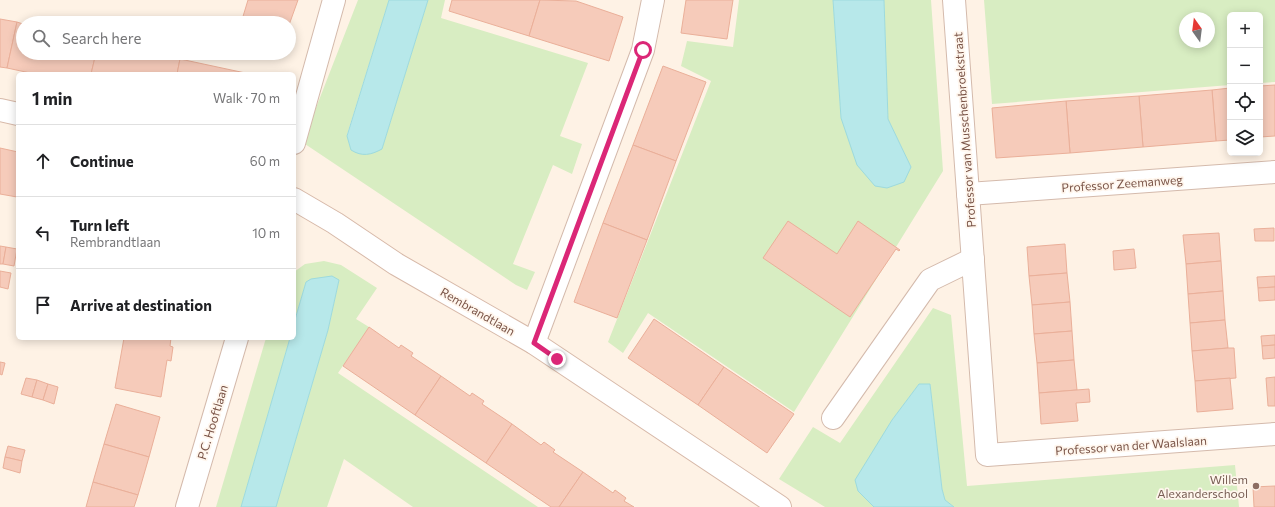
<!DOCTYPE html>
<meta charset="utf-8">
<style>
body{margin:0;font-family:Commissioner,sans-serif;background:#f2f2f2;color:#202124}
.controls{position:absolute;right:12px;top:12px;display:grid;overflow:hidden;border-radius:6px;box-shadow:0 2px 10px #0003}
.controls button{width:36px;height:36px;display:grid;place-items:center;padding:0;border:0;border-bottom:1px solid #e0e0e0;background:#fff;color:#202124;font:20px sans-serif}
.compass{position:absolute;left:1179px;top:12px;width:36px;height:36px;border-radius:50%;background:#fff;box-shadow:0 2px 10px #0003;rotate:346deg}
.stop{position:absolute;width:12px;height:12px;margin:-9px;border:3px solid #db2777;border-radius:50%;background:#fff}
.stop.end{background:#db2777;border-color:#fff;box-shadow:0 1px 4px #0008}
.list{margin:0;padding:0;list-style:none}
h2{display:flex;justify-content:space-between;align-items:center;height:52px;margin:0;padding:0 16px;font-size:17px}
h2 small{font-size:13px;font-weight:400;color:#757577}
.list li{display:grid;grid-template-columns:26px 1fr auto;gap:12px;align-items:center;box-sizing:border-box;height:72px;padding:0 16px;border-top:1px solid #e0e0e0}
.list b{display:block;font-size:15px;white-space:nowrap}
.list p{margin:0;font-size:13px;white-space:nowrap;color:#757577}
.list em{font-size:13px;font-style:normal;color:#757577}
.icon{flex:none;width:22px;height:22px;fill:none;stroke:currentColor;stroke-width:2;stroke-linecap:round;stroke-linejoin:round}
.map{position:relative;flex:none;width:1275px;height:507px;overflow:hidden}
.search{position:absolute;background:#fff;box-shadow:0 2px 10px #0003;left:16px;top:16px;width:280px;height:44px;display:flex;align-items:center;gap:10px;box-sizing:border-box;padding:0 14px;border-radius:22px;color:#757577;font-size:15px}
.panel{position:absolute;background:#fff;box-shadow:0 2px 10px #0003;left:16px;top:72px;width:280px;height:268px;border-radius:6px}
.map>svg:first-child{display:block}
.green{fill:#d8edc2;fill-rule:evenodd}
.water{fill:#b7e8ea;stroke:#9ddadd}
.building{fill:#f6cbba;stroke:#eaaf99}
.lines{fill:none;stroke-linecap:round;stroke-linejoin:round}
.street-casing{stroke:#d4baac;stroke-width:24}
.secondary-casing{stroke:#d7b9a9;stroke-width:24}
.street{stroke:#fff;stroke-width:22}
.secondary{stroke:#fff;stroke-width:22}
.route{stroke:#db2777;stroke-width:5}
.education-dot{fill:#8d6e63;stroke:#fff6ed;stroke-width:1.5}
.labels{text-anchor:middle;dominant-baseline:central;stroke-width:3.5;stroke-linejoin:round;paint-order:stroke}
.street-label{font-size:12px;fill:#7a5447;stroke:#fff6ed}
.education-label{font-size:12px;fill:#785e54;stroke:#fff6ed;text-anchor:end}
</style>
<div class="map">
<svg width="1275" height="507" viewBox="0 0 1275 507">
<rect width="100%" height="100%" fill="#fef2e5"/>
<g class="green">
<polygon points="358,0 389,0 350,125 347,135 351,150 382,149 428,0 445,0 441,18 588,63 560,136 582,144 572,174 553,165 513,264 535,272 527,290 516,285 305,144 305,136"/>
<polygon points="739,0 833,0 841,118 911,167 888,119 884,0 931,0 943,171 794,412 648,313 623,353 608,342 711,81 681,66 687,41 733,47"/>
<path d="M984,0H1275V82L1260,83V15H1230V85L992,104ZM1185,18H1209V42H1185Z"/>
<polygon points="324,261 341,265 377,288 356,319 369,327 338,373 538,507 413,507 344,459 327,507 276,507 328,330 339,280 306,282 294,323 294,272 305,264"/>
<polygon points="933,308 951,315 967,486 1235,465 1239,507 954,507 945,500 942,489 930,384 919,384 892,420 858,491 874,507 825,507 779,479 813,427 840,443"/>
<polygon points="266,338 290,338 241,507 216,507"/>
</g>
<g class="water">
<path d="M389,0H428L382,149C371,155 362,157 351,150L347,136Z"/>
<polygon points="833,0 884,0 888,119 911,167 904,182 887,188 875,186 857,165 841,118"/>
<polygon points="332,276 339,280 328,330 276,507 241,507 290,338 294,338 294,323 306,282 311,279"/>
<polygon points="919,384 930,384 942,489 945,500 954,507 874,507 858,491 855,480 892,420"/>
</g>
<g class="building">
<polygon points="248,0 298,0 289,25 289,23 241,23"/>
<polygon points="452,0 540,0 529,36 449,11"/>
<polygon points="540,0 576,1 623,17 609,61 529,36"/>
<polygon points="686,0 733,0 727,39 681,33"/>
<polygon points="0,19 17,22 7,68 0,67"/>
<polygon points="17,22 23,24 23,53 96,53 91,74 35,74 7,68"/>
<polygon points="96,53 155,53 180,59 177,74 91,74"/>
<polygon points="180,59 250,74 177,74"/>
<polygon points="663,66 706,82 676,161 633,145"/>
<polygon points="1275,85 1275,136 1260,137 1260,86"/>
<polygon points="1230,88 1230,140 1216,141 1212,90"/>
<polygon points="1212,90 1216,141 1143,147 1139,96"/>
<polygon points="1139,96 1143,147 1070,153 1066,101"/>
<polygon points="1066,101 1070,153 996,158 992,108"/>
<polygon points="633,145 676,161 647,240 603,223"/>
<polygon points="0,148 18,152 17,197 0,194"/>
<polygon points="788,221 837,254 858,221 900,250 899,251 896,249 850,317 763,258"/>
<polygon points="603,223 647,240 617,318 574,302"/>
<polygon points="1274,228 1274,241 1255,241 1254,229"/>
<polygon points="1219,233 1221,261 1186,264 1183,235"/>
<polygon points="1065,244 1067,273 1029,276 1027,247"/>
<polygon points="0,246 6,247 3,264 0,264"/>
<polygon points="6,247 17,249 14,266 3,264"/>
<polygon points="1134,249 1136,268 1114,270 1113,251"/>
<polygon points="1221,261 1223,291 1188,294 1186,264"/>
<polygon points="0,271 11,273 8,289 0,287"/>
<polygon points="1067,273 1070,302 1032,305 1029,276"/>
<polygon points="1275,276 1275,287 1258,288 1257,277"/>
<polygon points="1275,287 1275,300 1259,301 1258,288"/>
<polygon points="1223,291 1225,320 1190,323 1188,294"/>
<polygon points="1070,302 1072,331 1034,334 1032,305"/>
<polygon points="654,319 724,367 698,405 628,358"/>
<polygon points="1225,320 1228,348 1192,351 1190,323"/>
<polygon points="369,327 399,348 401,345 413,353 411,356 441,376 415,415 343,366"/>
<polygon points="1072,331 1074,360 1037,363 1034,334"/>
<polygon points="1275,335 1275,345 1262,346 1261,336"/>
<polygon points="124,338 171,338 170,346 173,347 171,361 167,360 161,397 115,388"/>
<polygon points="1275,345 1275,358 1263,359 1262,346"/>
<polygon points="1228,348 1234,348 1236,378 1195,381 1192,351"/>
<polygon points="1074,360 1077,390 1039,393 1037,363"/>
<polygon points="0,362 5,363 2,375 0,374"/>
<polygon points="724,367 794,414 767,453 698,405"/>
<polygon points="441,376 470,396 472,393 484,401 482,404 512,424 486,463 415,415"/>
<polygon points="1275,377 1275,406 1268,406 1266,378"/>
<polygon points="26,378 37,380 32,397 21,394"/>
<polygon points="1230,378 1233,409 1197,412 1195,381"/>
<polygon points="37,380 48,384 43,400 32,397"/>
<polygon points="48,384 58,387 54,404 43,400"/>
<polygon points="1089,389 1090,402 1076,403 1078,421 1041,424 1039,393"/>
<polygon points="116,404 160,417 149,457 104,444"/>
<polygon points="512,424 541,445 544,442 555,450 553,452 583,472 559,507 551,507 486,463"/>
<polygon points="104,444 149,457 138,495 93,482"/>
<polygon points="8,446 25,450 22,461 5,457"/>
<polygon points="5,457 22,461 20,473 3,468"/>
<polygon points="583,472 613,493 615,490 626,498 624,501 634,507 559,507"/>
<polygon points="93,482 138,495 134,507 86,507"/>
<polygon points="1275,486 1275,507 1254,507 1253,487"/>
</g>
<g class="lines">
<defs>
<g id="street">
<polyline points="954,0 987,455 1275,434"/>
<polyline points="294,143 334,0"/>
<polyline points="968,194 1275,172"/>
<polyline points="534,343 643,50 653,0"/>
<polyline points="833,418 930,280 973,259"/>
<polyline points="187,507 237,338"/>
</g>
<g id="secondary">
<polyline points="0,110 18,114"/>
<polyline points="294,199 335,223 396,264 534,343 780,507"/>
</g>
</defs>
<use href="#street" class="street-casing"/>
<use href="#secondary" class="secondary-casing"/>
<use href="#street" class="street"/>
<use href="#secondary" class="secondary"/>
</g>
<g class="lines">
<polyline class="route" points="557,359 534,343 643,50"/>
</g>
<circle class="education-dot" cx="1256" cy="486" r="4"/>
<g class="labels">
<g class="street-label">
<text transform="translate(964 130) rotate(-94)">Professor van Musschenbroekstraat</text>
<text transform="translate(1122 183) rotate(-4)">Professor Zeemanweg</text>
<text transform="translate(478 311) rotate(30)">Rembrandtlaan</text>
<text transform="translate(212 422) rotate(-73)">P.C. Hooftlaan</text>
<text transform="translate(1131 445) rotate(-4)">Professor van der Waalslaan</text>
</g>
<g class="education-label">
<text x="1248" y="479">Willem<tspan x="1248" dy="14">Alexanderschool</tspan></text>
</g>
</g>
</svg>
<div class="controls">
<button>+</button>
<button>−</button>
<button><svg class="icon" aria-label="locate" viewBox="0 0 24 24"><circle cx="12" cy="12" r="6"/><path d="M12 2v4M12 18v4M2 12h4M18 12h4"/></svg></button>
<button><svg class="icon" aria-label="layers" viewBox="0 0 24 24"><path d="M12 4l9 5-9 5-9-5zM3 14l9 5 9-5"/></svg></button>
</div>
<svg class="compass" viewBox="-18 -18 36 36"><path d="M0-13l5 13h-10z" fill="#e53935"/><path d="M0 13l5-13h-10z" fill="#757577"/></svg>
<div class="stop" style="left:643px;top:50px"></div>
<div class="stop end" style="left:557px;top:359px"></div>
<div class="search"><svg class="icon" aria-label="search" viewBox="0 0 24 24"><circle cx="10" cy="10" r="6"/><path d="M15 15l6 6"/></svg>Search here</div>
<section class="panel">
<h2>1 min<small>Walk · 70 m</small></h2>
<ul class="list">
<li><svg class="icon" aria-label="ahead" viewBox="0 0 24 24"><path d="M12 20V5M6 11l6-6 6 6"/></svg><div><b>Continue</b></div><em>60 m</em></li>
<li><svg class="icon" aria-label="left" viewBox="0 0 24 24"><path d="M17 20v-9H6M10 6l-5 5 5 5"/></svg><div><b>Turn left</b><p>Rembrandtlaan</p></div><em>10 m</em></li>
<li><svg class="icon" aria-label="arrive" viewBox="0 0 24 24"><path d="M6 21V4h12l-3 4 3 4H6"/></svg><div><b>Arrive at destination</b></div></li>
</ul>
</section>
</div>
